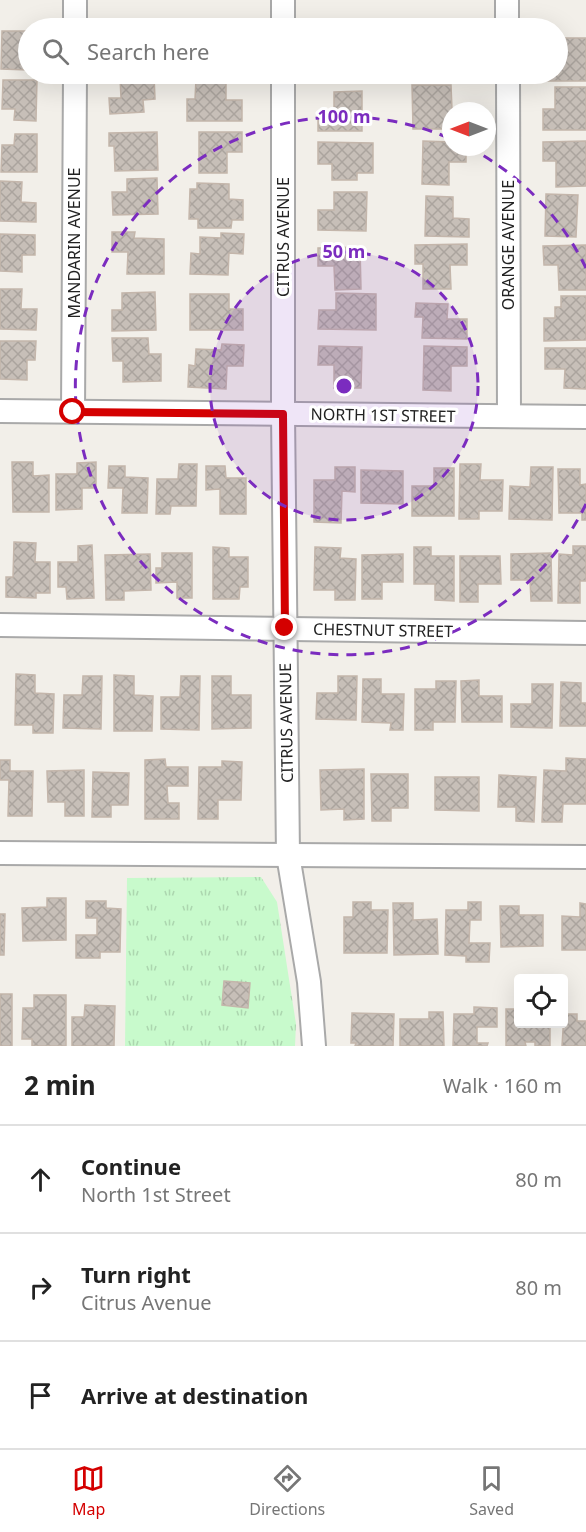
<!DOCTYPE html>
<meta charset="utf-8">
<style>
body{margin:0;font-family:"Noto Sans",sans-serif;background:#f6f6f6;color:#222}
.controls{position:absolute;right:18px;bottom:18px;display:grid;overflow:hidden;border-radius:6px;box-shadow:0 6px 24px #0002}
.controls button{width:54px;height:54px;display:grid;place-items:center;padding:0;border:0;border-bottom:2px solid #e0e0e0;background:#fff;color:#222;font:30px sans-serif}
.compass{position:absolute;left:442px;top:102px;width:54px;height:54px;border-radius:50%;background:#fff;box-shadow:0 6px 24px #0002;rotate:270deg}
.stop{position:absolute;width:18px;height:18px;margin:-14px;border:4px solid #d40000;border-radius:50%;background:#fff}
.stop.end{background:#d40000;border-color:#fff;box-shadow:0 2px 6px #0008}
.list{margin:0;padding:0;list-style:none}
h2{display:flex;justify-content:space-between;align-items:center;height:78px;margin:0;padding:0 24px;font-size:26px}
h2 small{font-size:20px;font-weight:400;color:#767676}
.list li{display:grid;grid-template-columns:39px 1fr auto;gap:18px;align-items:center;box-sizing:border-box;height:108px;padding:0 24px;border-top:2px solid #e0e0e0}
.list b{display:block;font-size:22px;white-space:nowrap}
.list p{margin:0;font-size:20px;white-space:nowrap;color:#767676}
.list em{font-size:20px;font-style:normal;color:#767676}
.icon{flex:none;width:33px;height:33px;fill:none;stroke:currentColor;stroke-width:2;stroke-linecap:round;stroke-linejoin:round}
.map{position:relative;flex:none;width:586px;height:1046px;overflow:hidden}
.search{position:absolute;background:#fff;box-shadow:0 6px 24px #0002;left:18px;right:18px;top:18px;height:66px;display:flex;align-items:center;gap:15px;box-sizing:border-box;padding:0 21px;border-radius:33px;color:#767676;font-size:22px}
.sheet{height:402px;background:#fff}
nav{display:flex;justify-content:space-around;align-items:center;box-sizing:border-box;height:84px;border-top:2px solid #e0e0e0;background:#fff;font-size:16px;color:#767676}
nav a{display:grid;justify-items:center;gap:3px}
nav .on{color:#d40000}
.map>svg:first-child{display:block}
.park{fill:url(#park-tufts)}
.building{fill:url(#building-cross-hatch);stroke:#c4b6ab;stroke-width:1.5}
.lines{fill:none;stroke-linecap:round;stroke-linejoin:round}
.minor-casing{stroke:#a9a9a9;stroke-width:26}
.minor{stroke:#fff;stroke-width:22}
.route{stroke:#d40000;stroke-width:8}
.ring{fill:none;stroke:#7b2cbf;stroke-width:3;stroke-dasharray:10 8}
.labels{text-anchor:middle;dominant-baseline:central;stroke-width:6;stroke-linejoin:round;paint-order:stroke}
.street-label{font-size:16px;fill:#222;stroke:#fff}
.centre{fill:#7b2cbf;stroke:#fff;stroke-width:3}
.ring-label{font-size:18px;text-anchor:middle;font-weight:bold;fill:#7b2cbf;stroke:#fff;stroke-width:6;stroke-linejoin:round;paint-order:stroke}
</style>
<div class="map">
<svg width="586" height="1046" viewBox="0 0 586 1046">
<defs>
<pattern id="park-tufts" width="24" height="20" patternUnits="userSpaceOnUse" patternTransform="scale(1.5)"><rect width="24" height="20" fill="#c8facc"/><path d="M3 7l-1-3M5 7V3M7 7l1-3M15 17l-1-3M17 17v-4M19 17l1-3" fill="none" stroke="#acd6af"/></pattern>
<pattern id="building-cross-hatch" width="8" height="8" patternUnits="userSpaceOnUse" patternTransform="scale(1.5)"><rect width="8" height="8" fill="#c7bfb8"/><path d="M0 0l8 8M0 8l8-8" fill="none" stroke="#aba49e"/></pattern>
</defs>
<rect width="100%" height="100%" fill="#f2efe9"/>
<polygon class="park" points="261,877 277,902 296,1024 295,1046 125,1046 127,878"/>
<g class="building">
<polygon points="2,31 28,31 28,70 1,69"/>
<polygon points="558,38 586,38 586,81 543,81 543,74 558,74"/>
<polygon points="319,74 374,74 374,80 337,81 337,74"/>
<rect x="419" y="74" width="44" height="4"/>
<polygon points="154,75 155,99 143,100 144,112 110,114 109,98 121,98 120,77"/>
<polygon points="196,79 226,79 226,100 242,100 242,121 187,121 187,99 195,99"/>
<polygon points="3,80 37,80 36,121 14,120 15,109 2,109"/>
<polygon points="412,85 451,85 452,109 466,111 451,111 451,129 413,129"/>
<polygon points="555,87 586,87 586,130 543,130 543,109 555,109"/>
<polygon points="362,91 362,131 318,131 318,112 334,112 334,92"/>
<polygon points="157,132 158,170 115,171 114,146 109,146 109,133"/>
<polygon points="199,132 242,132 242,152 227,152 227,173 199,173"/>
<polygon points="15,134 37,134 37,172 1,172 2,145 14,145"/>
<polygon points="423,141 451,142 451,147 466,147 466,162 449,162 449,185 422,184"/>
<polygon points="586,141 586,186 556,187 556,161 543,161 543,142"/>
<polygon points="318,142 373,143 373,173 357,173 357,180 332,180 332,164 318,164"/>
<polygon points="157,178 158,214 113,215 112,192 127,192 127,179"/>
<polygon points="0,181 22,182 21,202 36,203 36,222 0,221"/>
<polygon points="197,183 229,184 229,199 243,200 243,220 232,220 231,228 198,228 198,219 189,219 190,189 197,189"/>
<polygon points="334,192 367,192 366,231 318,230 318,210 334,210"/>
<polygon points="546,194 578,195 576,237 545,236"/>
<polygon points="426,196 453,197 453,218 469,219 469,237 425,236"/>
<polygon points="112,232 135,232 134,238 164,239 164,274 127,274 128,252 112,252"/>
<polygon points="221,233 244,234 243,254 229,253 228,275 190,274 191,253 200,254 200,237 221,238"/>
<polygon points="0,234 35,235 35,255 22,255 22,272 0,271"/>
<polygon points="467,244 467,265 450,265 451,289 423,289 423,264 415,264 415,245"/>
<polygon points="586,245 586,290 559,290 558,265 544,265 543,246"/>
<polygon points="360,247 361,289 335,290 334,266 318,266 318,248"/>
<polygon points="0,289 22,289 21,309 37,309 36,330 0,329"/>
<polygon points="155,292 156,330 112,331 112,310 122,310 122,293"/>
<polygon points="336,293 376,294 376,330 318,329 319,310 336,310"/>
<polygon points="190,294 229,294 229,309 243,309 243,330 190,330"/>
<polygon points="561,296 586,296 586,340 544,341 544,318 555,318 555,307 561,307"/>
<polygon points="416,303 448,304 447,319 467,319 467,339 422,338 423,317 415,317"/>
<polygon points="112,338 148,338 149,354 161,354 161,381 123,382 123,361 113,361"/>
<polygon points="0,341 36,341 35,360 27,360 27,380 0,379"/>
<polygon points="222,344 244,345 243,366 227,366 226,389 188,387 189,365 195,366 196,349 221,350"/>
<polygon points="319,346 362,347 361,388 334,388 334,365 318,365"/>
<polygon points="424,346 467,347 467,366 451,366 451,391 423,390"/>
<polygon points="545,348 586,348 586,389 564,388 565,369 545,369"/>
<polygon points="12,462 33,462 33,476 49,475 49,512 13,512"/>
<polygon points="96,462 96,488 82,488 82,509 56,510 56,474 77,474 77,463"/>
<polygon points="179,464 197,464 196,506 171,506 170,514 156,514 157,479 178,479"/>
<polygon points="460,464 481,464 480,480 503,480 502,511 479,511 479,519 459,519"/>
<polygon points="109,466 125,466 125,477 148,478 147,513 122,513 123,488 108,488"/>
<polygon points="206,466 225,466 226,478 246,478 246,514 220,514 220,489 206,490"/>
<polygon points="335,467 355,467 355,492 342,491 341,523 314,522 314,480 335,480"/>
<polygon points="531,467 553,467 552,520 509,519 510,486 530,487"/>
<polygon points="434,468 454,468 454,516 412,516 412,486 434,486"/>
<polygon points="558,469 580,469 580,485 586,484 586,520 582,520 582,513 559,513"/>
<polygon points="361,470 403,471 403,504 361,503"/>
<polygon points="14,542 36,543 35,562 50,562 50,593 36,593 36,598 6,597 6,577 13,577"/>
<polygon points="92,545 94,598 67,599 66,587 58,587 58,562 78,562 78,546"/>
<polygon points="573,546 586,546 586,581 580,581 580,603 558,603 559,554 573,555"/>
<polygon points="213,547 229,548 229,557 248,557 248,587 240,587 239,599 213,599"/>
<polygon points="315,547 341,548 340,558 356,559 355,600 335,600 335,590 314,590"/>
<polygon points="414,547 431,547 431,556 454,556 454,601 435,600 435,584 414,584"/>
<polygon points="162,553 192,553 192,598 177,598 177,582 156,583 156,568 162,568"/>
<polygon points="551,553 552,601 531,601 530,580 511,580 511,554"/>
<polygon points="150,554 151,590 124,591 124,600 106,600 105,555"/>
<polygon points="403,554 403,582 382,582 382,599 362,599 362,555"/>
<polygon points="460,556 500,556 501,584 478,584 478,602 460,602"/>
<polygon points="16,674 35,675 35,693 54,694 53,733 33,733 33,725 15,725"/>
<polygon points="114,675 134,676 134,695 153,696 152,731 114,731"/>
<polygon points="83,676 102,676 101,729 63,728 64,695 82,695"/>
<polygon points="181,676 200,676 199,730 161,729 161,697 180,697"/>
<polygon points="212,676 231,676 231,695 251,695 251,728 212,729"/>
<polygon points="338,676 357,676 356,720 316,719 317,693 338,693"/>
<polygon points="363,679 381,679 381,694 404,694 403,730 390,730 391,723 362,722"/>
<polygon points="479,680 479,696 502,696 502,722 462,722 461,681"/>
<polygon points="436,681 456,681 455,722 433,722 433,730 415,730 415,689 436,689"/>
<polygon points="561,682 581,683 581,703 586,703 586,726 560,726"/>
<polygon points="532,684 553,684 552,728 511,727 511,704 532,704"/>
<polygon points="566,758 586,759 586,804 563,804 562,822 542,822 544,770 566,771"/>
<polygon points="165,759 166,767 188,767 188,786 167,786 168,803 179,803 179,819 145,819 145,760"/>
<polygon points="0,760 10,760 10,771 33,771 32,816 8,816 9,780 0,780"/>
<polygon points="222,761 242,762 241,800 218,800 218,819 198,819 199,767 222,767"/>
<polygon points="364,769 364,819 344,820 344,809 321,810 320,770"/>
<polygon points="84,770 84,816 65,816 65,802 48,802 47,771"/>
<polygon points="93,772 129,773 128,805 111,805 111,817 92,817"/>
<polygon points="371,774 408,774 408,808 391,808 391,821 372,821"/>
<polygon points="499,775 536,777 534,822 516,821 516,807 498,807"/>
<polygon points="435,777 479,777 479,811 435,810"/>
<polygon points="47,898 66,898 66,940 23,941 22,908 47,907"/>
<polygon points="86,901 106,901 106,908 121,909 120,952 100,952 100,958 76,958 76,935 97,935 97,918 86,918"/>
<polygon points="353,902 371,902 371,910 388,910 387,953 344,953 344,917 353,917"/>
<polygon points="468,902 481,902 481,920 470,920 469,943 490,943 489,962 466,962 466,956 445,955 446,910 468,910"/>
<polygon points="393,903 413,903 413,920 437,919 438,954 394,955"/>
<polygon points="580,903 586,904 586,950 562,950 562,916 580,917"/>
<polygon points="500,906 519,906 519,915 543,915 543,946 501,947"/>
<polygon points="0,914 5,914 4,955 0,955"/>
<polygon points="224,981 250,983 248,1008 222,1005"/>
<rect x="0" y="994" width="12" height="52"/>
<polygon points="34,995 66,995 66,1046 32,1046 32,1039 22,1039 23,1008 34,1008"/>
<polygon points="85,1005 115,1006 114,1046 72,1046 72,1017 84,1017"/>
<polygon points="474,1007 497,1008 497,1027 477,1027 477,1043 488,1043 487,1046 453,1046 454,1014 474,1014"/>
<polygon points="506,1009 518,1009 518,1024 550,1024 550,1046 535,1046 535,1042 525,1042 526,1046 506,1046"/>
<polygon points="429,1012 443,1012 444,1046 400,1046 400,1019 429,1019"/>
<polygon points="352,1013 394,1014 393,1046 355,1046 356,1043 351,1043"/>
<polygon points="564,1014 577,1014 577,1021 586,1021 586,1046 562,1046"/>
</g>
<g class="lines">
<defs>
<g id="minor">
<polyline points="283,0 283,28"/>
<polyline points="507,0 507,28"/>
<polyline points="75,28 75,0"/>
<polyline points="283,74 283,414 288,855 309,982 314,1046"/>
<polyline points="508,74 509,416"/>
<polyline points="0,411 586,417"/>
<polyline points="73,412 75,74"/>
<polyline points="0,625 586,633"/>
<polyline points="0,853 586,857"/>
</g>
</defs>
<use href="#minor" class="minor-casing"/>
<use href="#minor" class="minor"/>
</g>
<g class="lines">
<polyline class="route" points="73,412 283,414 285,628"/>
</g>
<circle cx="344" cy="386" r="134" fill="#7b2cbf" fill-opacity=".12"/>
<g class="ring">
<circle cx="344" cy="386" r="134"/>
<path d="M586 504A269 269 0 1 1 449 138M468 147A269 269 0 0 1 586 268"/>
</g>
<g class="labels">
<g class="street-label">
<text transform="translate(283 237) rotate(-90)">CITRUS AVENUE</text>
<text transform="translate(74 243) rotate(-90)">MANDARIN AVENUE</text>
<text transform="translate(508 245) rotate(-90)">ORANGE AVENUE</text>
<text transform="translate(383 415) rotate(1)">NORTH 1ST STREET</text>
<text transform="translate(383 630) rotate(1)">CHESTNUT STREET</text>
<text transform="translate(286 723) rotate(-91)">CITRUS AVENUE</text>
</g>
</g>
<circle cx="344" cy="386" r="9" class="centre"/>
<g class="ring-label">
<text x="344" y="123">100 m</text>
<text x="344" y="258">50 m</text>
</g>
</svg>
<div class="controls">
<button><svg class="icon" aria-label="locate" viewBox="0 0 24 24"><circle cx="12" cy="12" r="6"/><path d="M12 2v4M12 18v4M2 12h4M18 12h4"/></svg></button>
</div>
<svg class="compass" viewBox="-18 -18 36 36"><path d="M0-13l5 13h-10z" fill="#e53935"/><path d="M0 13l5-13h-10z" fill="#767676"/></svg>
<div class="stop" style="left:73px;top:412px"></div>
<div class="stop end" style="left:285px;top:628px"></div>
<div class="search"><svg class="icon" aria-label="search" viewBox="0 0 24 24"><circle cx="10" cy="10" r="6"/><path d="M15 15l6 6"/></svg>Search here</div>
</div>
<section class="sheet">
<h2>2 min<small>Walk · 160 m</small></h2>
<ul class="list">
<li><svg class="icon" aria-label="ahead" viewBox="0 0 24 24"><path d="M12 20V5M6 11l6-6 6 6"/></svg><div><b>Continue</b><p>North 1st Street</p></div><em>80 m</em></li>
<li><svg class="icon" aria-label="right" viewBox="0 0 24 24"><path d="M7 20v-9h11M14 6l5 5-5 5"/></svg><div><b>Turn right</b><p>Citrus Avenue</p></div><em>80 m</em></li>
<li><svg class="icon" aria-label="arrive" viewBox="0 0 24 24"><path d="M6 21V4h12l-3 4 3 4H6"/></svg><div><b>Arrive at destination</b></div></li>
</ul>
</section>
<nav>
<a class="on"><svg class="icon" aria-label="map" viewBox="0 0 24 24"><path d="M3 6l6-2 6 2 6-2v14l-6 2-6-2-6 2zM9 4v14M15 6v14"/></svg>Map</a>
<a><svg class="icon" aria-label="directions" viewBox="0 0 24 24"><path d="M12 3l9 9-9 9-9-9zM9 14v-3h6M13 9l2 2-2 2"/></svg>Directions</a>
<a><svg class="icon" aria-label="saved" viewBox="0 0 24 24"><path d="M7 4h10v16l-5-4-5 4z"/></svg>Saved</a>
</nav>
